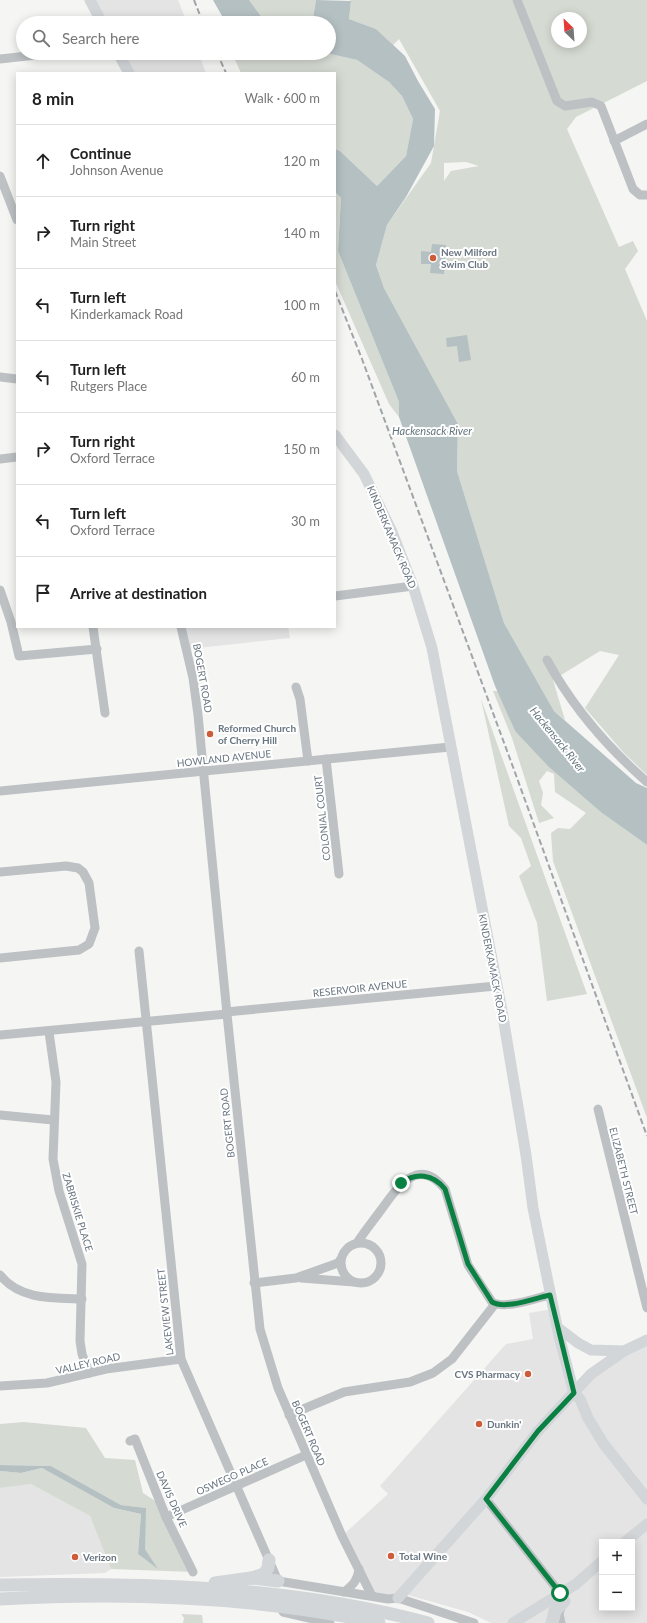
<!DOCTYPE html>
<meta charset="utf-8">
<style>
body{margin:0;font-family:Lato,sans-serif;background:#f6f6f6;color:#222}
.controls{position:absolute;right:12px;bottom:12px;display:grid;overflow:hidden;border-radius:0px;box-shadow:0 2px 10px #0003}
.controls button{width:36px;height:36px;display:grid;place-items:center;padding:0;border:0;border-bottom:1px solid #e0e0e0;background:#fff;color:#222;font:20px sans-serif}
.compass{position:absolute;left:551px;top:12px;width:36px;height:36px;border-radius:50%;background:#fff;box-shadow:0 2px 10px #0003;rotate:335deg}
.stop{position:absolute;width:12px;height:12px;margin:-9px;border:3px solid #0b8043;border-radius:50%;background:#fff}
.stop.end{background:#0b8043;border-color:#fff;box-shadow:0 1px 4px #0008}
.list{margin:0;padding:0;list-style:none}
h2{display:flex;justify-content:space-between;align-items:center;height:52px;margin:0;padding:0 16px;font-size:17px}
h2 small{font-size:13px;font-weight:400;color:#767676}
.list li{display:grid;grid-template-columns:26px 1fr auto;gap:12px;align-items:center;box-sizing:border-box;height:72px;padding:0 16px;border-top:1px solid #e0e0e0}
.list b{display:block;font-size:15px;white-space:nowrap}
.list p{margin:0;font-size:13px;white-space:nowrap;color:#767676}
.list em{font-size:13px;font-style:normal;color:#767676}
.icon{flex:none;width:22px;height:22px;fill:none;stroke:currentColor;stroke-width:2;stroke-linecap:round;stroke-linejoin:round}
.map{position:relative;flex:none;width:647px;height:1623px;overflow:hidden}
.search{position:absolute;background:#fff;box-shadow:0 2px 10px #0003;left:16px;top:16px;width:320px;height:44px;display:flex;align-items:center;gap:10px;box-sizing:border-box;padding:0 14px;border-radius:22px;color:#767676;font-size:15px}
.panel{position:absolute;background:#fff;box-shadow:0 2px 10px #0003;left:16px;top:72px;width:320px;height:556px;border-radius:0px}
.map>svg:first-child{display:block}
.built{fill:#e3e4e3;fill-rule:evenodd}
.green{fill:#d5dad2;fill-rule:evenodd}
.water{fill:#b5c0c3}
.lines{fill:none;stroke-linecap:round;stroke-linejoin:round}
.minor{stroke:#bdc1c4;stroke-width:9}
.major{stroke:#d2d6d9;stroke-width:11}
.highway{stroke:#d2d6d9;stroke-width:13}
.rail{stroke:#9fa5a9;stroke-width:2;stroke-dasharray:6 3;stroke-linecap:butt}
.route{stroke:#0b8043;stroke-width:5}
.poi-dot{fill:#cd5c3b;stroke:#fff;stroke-width:1.5}
.labels{text-anchor:middle;dominant-baseline:central;stroke-width:4;stroke-linejoin:round;paint-order:stroke}
.poi-label{font-size:10px;font-weight:bold;fill:#687580;stroke:#fff;text-anchor:start}
.street-label{font-size:10px;fill:#687580;stroke:#fff}
.water-label{font-size:11px;font-style:italic;fill:#64767c;stroke:#fff}
</style>
<div class="map">
<svg width="647" height="1623" viewBox="0 0 647 1623">
<rect width="100%" height="100%" fill="#f5f5f3"/>
<g class="built">
<polygon points="90,0 178,0 187,23 102,23"/>
<polygon points="118,53 198,53 206,73 129,73"/>
<polygon points="181,627 288,627 290,638 187,649"/>
<path d="M553,1309L574,1393L585,1381L647,1340V1623H491L468,1612L401,1593L398,1598L372,1596L342,1536L388,1494L380,1486L506,1344L533,1339L529,1313ZM602,1542H632V1608H602Z"/>
<polygon points="31,1484 90,1516 111,1569 105,1573 0,1577 0,1488"/>
</g>
<g class="green">
<polygon points="249,0 316,0 313,18 300,23 266,23"/>
<path d="M349,0H647V81L576,117L567,129L619,247L633,241L638,251L625,269L647,321V775L624,753L585,708L619,655L600,651L553,680L565,720L554,711L504,623L457,471L458,424L384,288L376,265L387,225L431,163L440,111L399,39L393,45L376,29L349,19L351,1ZM557,18H581V42H557ZM466,162L479,166L451,171L444,181V163Z"/>
<polygon points="232,53 326,53 357,60 389,82 402,96 413,119 406,156 377,186 340,151 335,149 335,73 241,73"/>
<polygon points="335,192 341,198 338,251 399,402 399,417 389,404 335,281"/>
<polygon points="493,691 498,691 515,731 602,813 647,845 647,1118 553,861 551,833 558,828 570,829 586,813 555,792 554,774 547,771 539,781 543,793 541,805 554,818 539,823 512,738"/>
<polygon points="481,699 587,994 547,1001 537,923 519,876 531,866 521,838 509,826"/>
<polygon points="24,1422 86,1428 105,1458 135,1460 143,1493 166,1508 194,1572 111,1569 90,1516 31,1484 0,1488 0,1471 21,1473 42,1468 114,1508 141,1514 138,1554 157,1568 145,1549 145,1508 121,1505 51,1466 0,1465 0,1424"/>
<polygon points="181,1614 202,1615 203,1623 183,1623 184,1618"/>
</g>
<g class="water">
<polygon points="213,0 249,0 266,23 226,23"/>
<polygon points="316,0 351,1 349,19 376,29 405,56 418,81 435,109 434,146 406,197 387,225 376,265 384,288 458,424 457,471 504,623 554,711 636,783 647,788 647,845 602,813 549,767 515,731 495,686 399,417 399,402 338,251 341,198 335,192 335,149 340,151 377,186 406,156 413,119 402,96 389,82 357,60 326,53 329,53 329,23 300,23 313,18"/>
<polygon points="432,244 446,245 444,274 430,273 431,264 421,264 421,251 431,252"/>
<polygon points="467,335 471,360 459,362 457,346 447,347 446,338"/>
<polygon points="0,1465 51,1466 121,1505 146,1508 145,1549 158,1569 138,1554 141,1514 114,1508 42,1468 21,1473 0,1471"/>
</g>
<g class="lines">
<g class="minor">
<polyline points="517,0 557,101 565,106 592,102 601,106 633,189 640,195 647,195"/>
<polyline points="0,59 54,53"/>
<polyline points="614,141 647,124"/>
<polyline points="0,176 17,220"/>
<polyline points="0,377 17,379"/>
<polyline points="0,459 17,457"/>
<polyline points="0,590 11,622 19,656 97,649"/>
<polyline points="335,596 413,586"/>
<polyline points="93,627 105,713"/>
<polyline points="181,627 193,678 198,715 227,1014 260,1329 278,1388 342,1536 372,1596"/>
<path d="M547,660C573,708 606,746 647,782"/>
<polyline points="296,687 300,699 308,761"/>
<polyline points="326,759 339,874"/>
<polyline points="0,791 450,747"/>
<polyline points="0,872 66,866 78,868 83,872 89,883 95,928 89,944 79,950 0,958"/>
<polyline points="139,951 181,1359 278,1581 388,1599 398,1598 474,1623"/>
<polyline points="226,1012 496,986"/>
<polyline points="49,1032 56,1082 53,1159 59,1191 82,1264 80,1341 82,1354 89,1373"/>
<polyline points="0,1035 227,1014"/>
<polyline points="598,1109 647,1308"/>
<polyline points="0,1115 53,1120"/>
<path d="M357,1243C364,1232 373,1221 381,1210C397,1188 418,1155 445,1189L468,1265L492,1302C505,1310 535,1298 550,1295"/>
<circle cx="361" cy="1263" r="20"/>
<path d="M0,1275C20,1300 53,1298 82,1299"/>
<polyline points="301,1278 354,1282"/>
<polyline points="254,1283 296,1278 338,1263 341,1259"/>
<polyline points="0,1386 47,1383 106,1369 181,1359"/>
<polyline points="289,1415 344,1392 410,1382 433,1373 452,1359 495,1304"/>
<polyline points="130,1441 135,1439 166,1517 193,1572"/>
<polyline points="486,1499 560,1593"/>
<polyline points="166,1517 306,1455"/>
<path d="M344,1592C353,1585 358,1580 359,1569"/>
<polyline points="283,1612 330,1623"/>
<polyline points="561,1623 559,1614 561,1607"/>
</g>
<g class="major">
<polyline points="90,0 102,23"/>
<polyline points="118,53 129,73"/>
<polyline points="335,435 364,474 392,532 413,586 432,648 502,1011 526,1155 533,1208 559,1336 574,1393 580,1399 588,1418 603,1443 647,1499"/>
<polyline points="557,1327 578,1343 591,1350 624,1351"/>
<polyline points="625,1542 647,1524"/>
<polyline points="398,1598 486,1499 538,1431 591,1374 624,1351 647,1340"/>
<polyline points="513,1623 576,1584 602,1561"/>
</g>
<g class="highway">
<polyline points="252,1578 264,1574 268,1568 269,1560"/>
<polyline points="215,1583 251,1578 278,1581"/>
<path d="M0,1585C144,1583 288,1585 428,1623"/>
<path d="M0,1599C126,1592 255,1596 379,1623"/>
<polyline points="552,1623 555,1611 564,1601"/>
</g>
<g class="rail">
<polyline points="194,0 203,23"/>
<polyline points="217,53 226,73"/>
<polyline points="335,291 362,359 513,767 647,1136"/>
</g>
</g>
<g class="lines">
<path class="route" d="M401,1183C416,1172 433,1174 445,1189L468,1264L492,1302C505,1310 535,1298 550,1295L574,1393L538,1431L486,1499L560,1593"/>
</g>
<g class="poi-dot">
<circle cx="433" cy="258" r="4"/>
<circle cx="210" cy="734" r="4"/>
<circle cx="528" cy="1374" r="4"/>
<circle cx="479" cy="1424" r="4"/>
<circle cx="391" cy="1556" r="4"/>
<circle cx="75" cy="1557" r="4"/>
</g>
<g class="labels">
<g class="poi-label">
<text x="441" y="252">New Milford<tspan x="441" dy="12">Swim Club</tspan></text>
<text x="218" y="728">Reformed Church<tspan x="218" dy="12">of Cherry Hill</tspan></text>
<text x="520" y="1374" text-anchor="end">CVS Pharmacy</text>
<text x="487" y="1424">Dunkin'</text>
<text x="399" y="1556">Total Wine</text>
<text x="83" y="1557">Verizon</text>
</g>
<g class="street-label">
<text transform="translate(392 537) rotate(67)">KINDERKAMACK ROAD</text>
<text transform="translate(203 678) rotate(80)">BOGERT ROAD</text>
<text transform="translate(224 758) rotate(-6)">HOWLAND AVENUE</text>
<text transform="translate(322 818) rotate(-96)">COLONIAL COURT</text>
<text transform="translate(493 968) rotate(79)">KINDERKAMACK ROAD</text>
<text transform="translate(360 988) rotate(-6)">RESERVOIR AVENUE</text>
<text transform="translate(227 1123) rotate(-96)">BOGERT ROAD</text>
<text transform="translate(624 1171) rotate(76)">ELIZABETH STREET</text>
<text transform="translate(78 1212) rotate(73)">ZABRISKIE PLACE</text>
<text transform="translate(165 1312) rotate(-96)">LAKEVIEW STREET</text>
<text transform="translate(88 1363) rotate(-13)">VALLEY ROAD</text>
<text transform="translate(309 1433) rotate(67)">BOGERT ROAD</text>
<text transform="translate(232 1476) rotate(-24)">OSWEGO PLACE</text>
<text transform="translate(172 1499) rotate(66)">DAVIS DRIVE</text>
</g>
<g class="water-label">
<text x="432" y="430">Hackensack River</text>
<text transform="translate(558 739) rotate(51)">Hackensack River</text>
</g>
</g>
</svg>
<div class="controls">
<button>+</button>
<button>−</button>
</div>
<svg class="compass" viewBox="-18 -18 36 36"><path d="M0-13l5 13h-10z" fill="#e53935"/><path d="M0 13l5-13h-10z" fill="#767676"/></svg>
<div class="stop" style="left:560px;top:1593px"></div>
<div class="stop end" style="left:401px;top:1183px"></div>
<div class="search"><svg class="icon" aria-label="search" viewBox="0 0 24 24"><circle cx="10" cy="10" r="6"/><path d="M15 15l6 6"/></svg>Search here</div>
<section class="panel">
<h2>8 min<small>Walk · 600 m</small></h2>
<ul class="list">
<li><svg class="icon" aria-label="ahead" viewBox="0 0 24 24"><path d="M12 20V5M6 11l6-6 6 6"/></svg><div><b>Continue</b><p>Johnson Avenue</p></div><em>120 m</em></li>
<li><svg class="icon" aria-label="right" viewBox="0 0 24 24"><path d="M7 20v-9h11M14 6l5 5-5 5"/></svg><div><b>Turn right</b><p>Main Street</p></div><em>140 m</em></li>
<li><svg class="icon" aria-label="left" viewBox="0 0 24 24"><path d="M17 20v-9H6M10 6l-5 5 5 5"/></svg><div><b>Turn left</b><p>Kinderkamack Road</p></div><em>100 m</em></li>
<li><svg class="icon" aria-label="left" viewBox="0 0 24 24"><path d="M17 20v-9H6M10 6l-5 5 5 5"/></svg><div><b>Turn left</b><p>Rutgers Place</p></div><em>60 m</em></li>
<li><svg class="icon" aria-label="right" viewBox="0 0 24 24"><path d="M7 20v-9h11M14 6l5 5-5 5"/></svg><div><b>Turn right</b><p>Oxford Terrace</p></div><em>150 m</em></li>
<li><svg class="icon" aria-label="left" viewBox="0 0 24 24"><path d="M17 20v-9H6M10 6l-5 5 5 5"/></svg><div><b>Turn left</b><p>Oxford Terrace</p></div><em>30 m</em></li>
<li><svg class="icon" aria-label="arrive" viewBox="0 0 24 24"><path d="M6 21V4h12l-3 4 3 4H6"/></svg><div><b>Arrive at destination</b></div></li>
</ul>
</section>
</div>
